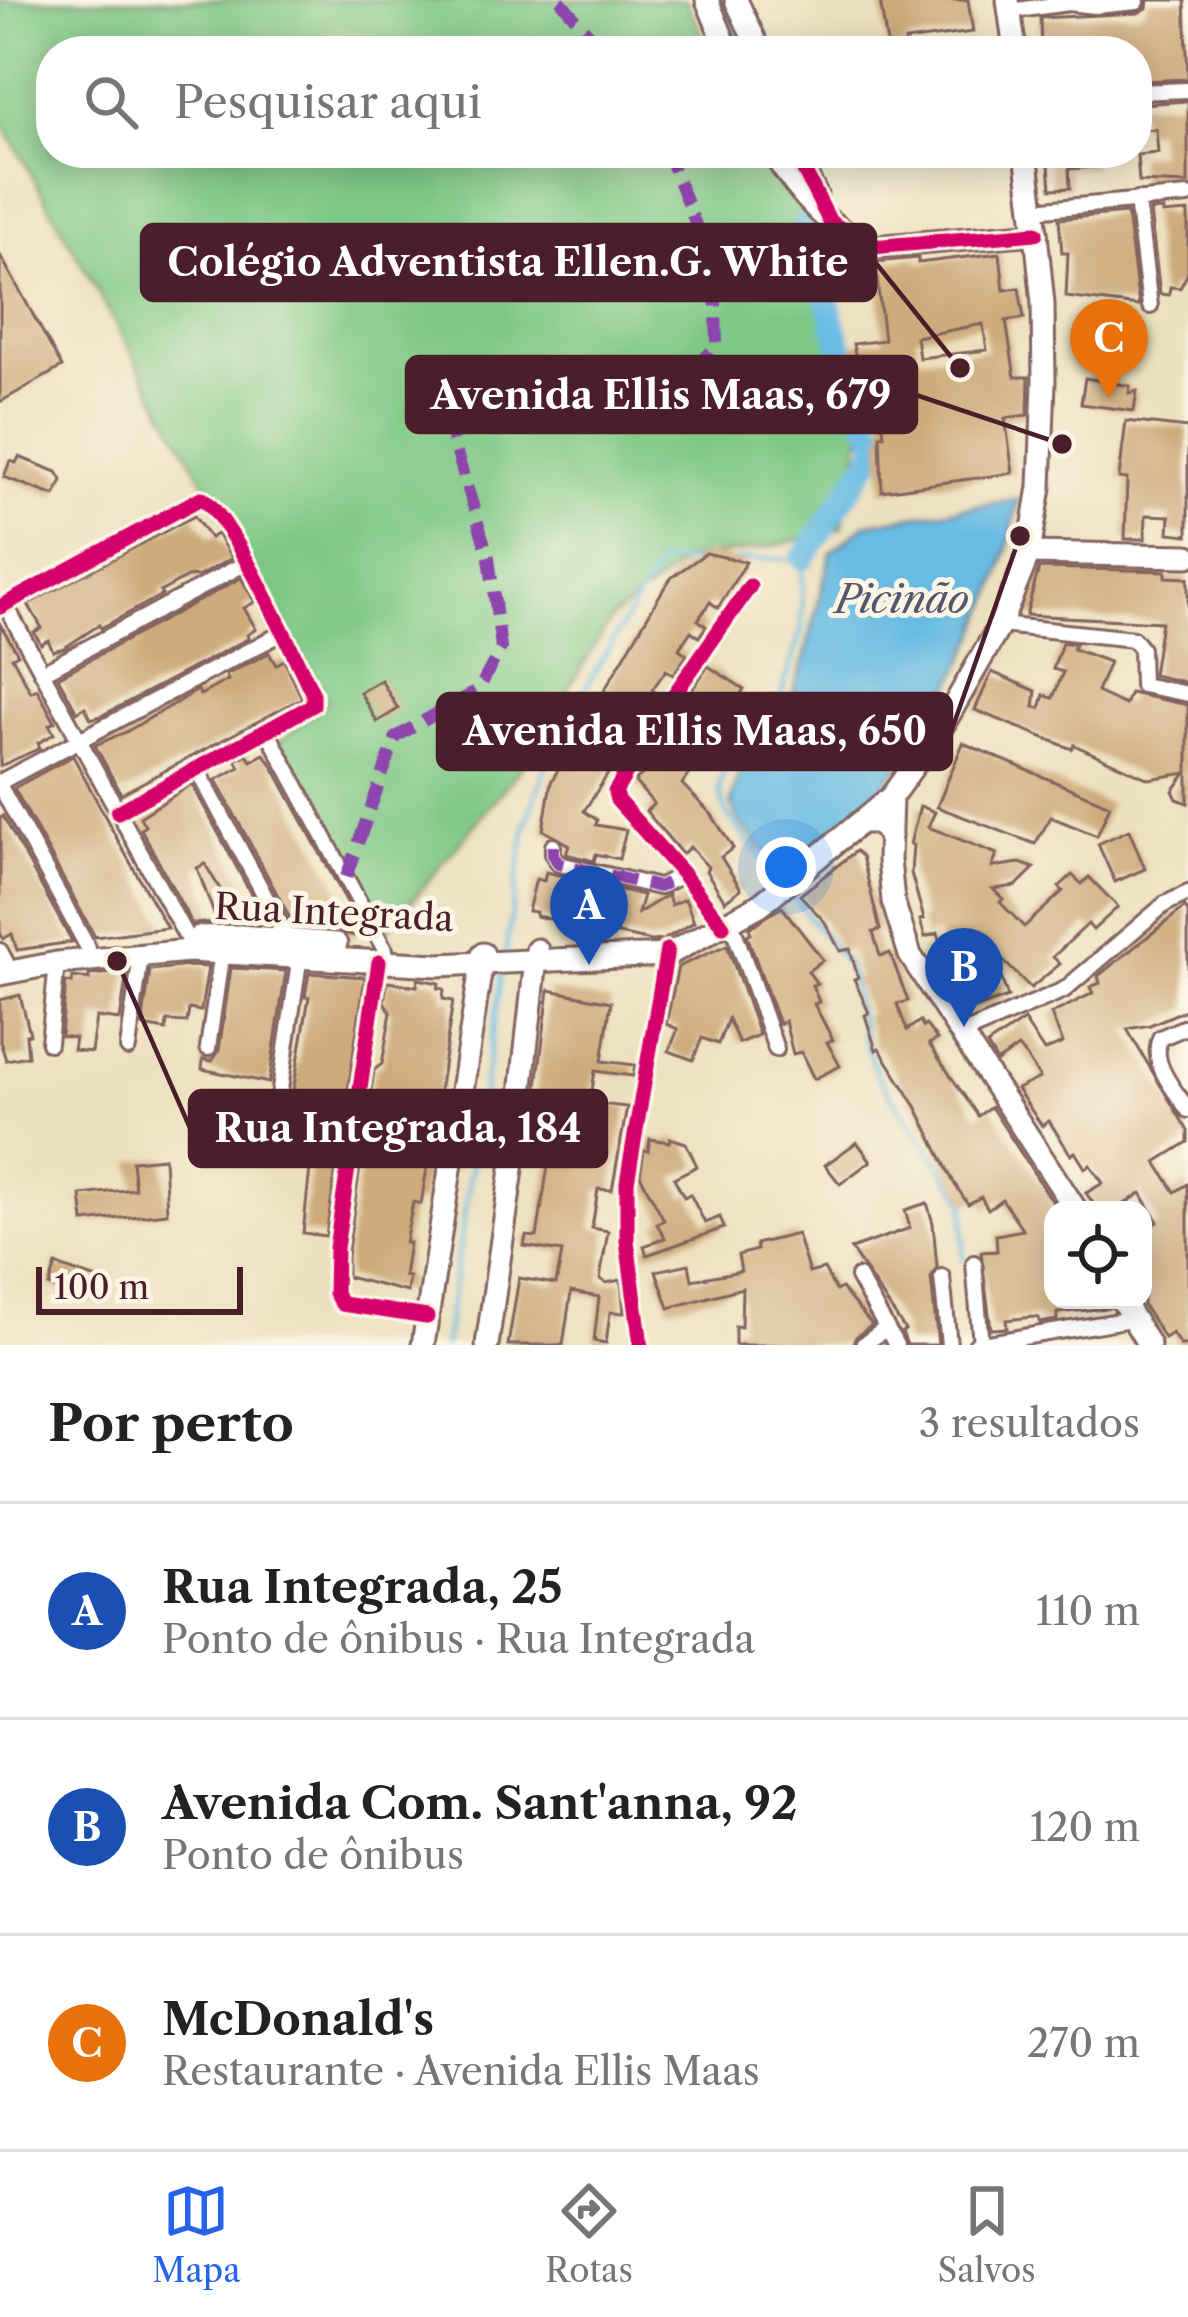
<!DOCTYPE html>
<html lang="pt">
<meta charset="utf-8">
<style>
body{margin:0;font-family:"Libre Caslon Text",serif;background:#f6f6f6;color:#222}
.controls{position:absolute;right:36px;bottom:36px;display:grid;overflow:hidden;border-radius:24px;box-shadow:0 6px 30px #0003}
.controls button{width:108px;height:108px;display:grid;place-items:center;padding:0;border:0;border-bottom:3px solid #e0e0e0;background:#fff;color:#222;font:60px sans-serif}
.scale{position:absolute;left:36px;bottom:30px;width:207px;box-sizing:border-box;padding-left:12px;border:6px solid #4a1f2b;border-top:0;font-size:33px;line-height:42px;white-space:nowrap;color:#4a1f2b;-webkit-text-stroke:9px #fcf5e5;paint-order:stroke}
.you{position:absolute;left:786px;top:867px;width:42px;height:42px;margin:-30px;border:9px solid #fff;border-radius:50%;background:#1a73e8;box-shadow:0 0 0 18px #1a73e833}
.badge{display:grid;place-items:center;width:78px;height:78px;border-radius:50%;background:#2563eb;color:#fff;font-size:39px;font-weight:700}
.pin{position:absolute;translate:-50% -99px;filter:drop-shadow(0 3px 6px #0008)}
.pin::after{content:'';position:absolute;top:63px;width:42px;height:36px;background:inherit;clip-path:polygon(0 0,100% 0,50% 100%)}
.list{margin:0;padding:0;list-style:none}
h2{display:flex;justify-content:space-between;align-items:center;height:156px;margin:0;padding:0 48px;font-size:51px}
h2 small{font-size:39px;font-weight:400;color:#767676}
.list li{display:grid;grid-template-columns:78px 1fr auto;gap:36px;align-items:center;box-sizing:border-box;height:216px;padding:0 48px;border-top:3px solid #e0e0e0}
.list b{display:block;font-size:45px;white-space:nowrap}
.list p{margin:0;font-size:39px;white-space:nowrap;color:#767676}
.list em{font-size:39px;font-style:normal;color:#767676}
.icon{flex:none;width:66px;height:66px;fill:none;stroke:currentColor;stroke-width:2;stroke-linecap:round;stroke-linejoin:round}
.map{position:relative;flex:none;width:1188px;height:1345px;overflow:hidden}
.search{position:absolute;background:#fff;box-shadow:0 6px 30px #0003;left:36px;right:36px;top:36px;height:132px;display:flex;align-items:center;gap:30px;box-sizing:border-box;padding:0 42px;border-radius:48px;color:#767676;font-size:45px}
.sheet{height:804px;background:#fff}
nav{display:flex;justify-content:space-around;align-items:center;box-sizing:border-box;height:168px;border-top:3px solid #e0e0e0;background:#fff;font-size:33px;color:#767676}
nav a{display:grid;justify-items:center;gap:6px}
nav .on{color:#2563eb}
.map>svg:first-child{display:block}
.green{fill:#7ec885;stroke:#647458;stroke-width:3}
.water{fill:#67bbe3;stroke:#586d87;stroke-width:3}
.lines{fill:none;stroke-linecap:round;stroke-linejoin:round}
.stream{stroke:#67bbe3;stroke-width:4.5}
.river{stroke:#67bbe3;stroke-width:24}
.building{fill:#ceaa7c;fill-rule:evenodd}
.street-casing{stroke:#83635e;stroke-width:20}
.secondary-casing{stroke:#83635e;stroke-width:27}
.primary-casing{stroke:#83635e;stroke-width:27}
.street{stroke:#fff;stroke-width:14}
.secondary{stroke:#fff;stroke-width:21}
.primary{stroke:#fff;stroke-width:21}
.quiet{stroke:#8e44ad;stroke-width:12;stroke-dasharray:24 12;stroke-linecap:butt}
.cycleway-casing{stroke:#fcf5e5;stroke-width:22}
.cycleway{stroke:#d6006c;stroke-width:15}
.labels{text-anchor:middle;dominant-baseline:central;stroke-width:10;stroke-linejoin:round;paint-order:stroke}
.street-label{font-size:36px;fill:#4a1f2b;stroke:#fcf5e5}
.water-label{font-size:39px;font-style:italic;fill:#54566b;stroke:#fcf5e5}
.leader{fill:none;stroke:#4a1f2b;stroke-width:4.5}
.callout-dot{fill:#4a1f2b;stroke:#fcf5e5;stroke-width:4.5}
.callout{fill:#4a1f2b;stroke:#4a1f2b;stroke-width:4.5}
.callout-label{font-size:39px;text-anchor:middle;font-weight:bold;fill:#fff}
</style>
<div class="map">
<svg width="1188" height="1345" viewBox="0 0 1188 1345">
<rect width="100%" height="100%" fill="#fcf5e5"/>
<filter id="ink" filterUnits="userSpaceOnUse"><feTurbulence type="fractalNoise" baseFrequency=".00833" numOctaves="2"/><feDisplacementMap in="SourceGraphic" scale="24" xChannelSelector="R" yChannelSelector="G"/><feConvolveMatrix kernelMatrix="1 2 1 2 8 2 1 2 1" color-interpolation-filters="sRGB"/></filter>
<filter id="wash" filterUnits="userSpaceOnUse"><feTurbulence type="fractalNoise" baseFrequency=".004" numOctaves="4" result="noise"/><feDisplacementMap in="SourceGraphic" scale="48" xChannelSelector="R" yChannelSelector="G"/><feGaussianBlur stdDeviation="2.7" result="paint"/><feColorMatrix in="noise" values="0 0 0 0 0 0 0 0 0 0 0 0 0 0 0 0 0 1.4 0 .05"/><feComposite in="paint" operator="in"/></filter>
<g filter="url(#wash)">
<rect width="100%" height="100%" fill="#ece0be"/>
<polygon class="green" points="0,0 686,0 710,51 51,51 51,153 758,153 768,175 832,233 838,349 865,418 842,528 765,548 688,559 611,619 520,769 388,930 278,743 327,701 0,118"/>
<path class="water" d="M1018,499C1003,598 946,712 881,788C854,819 813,844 781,870L738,820L731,802L740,769L785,716L804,660L831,552L866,524Z"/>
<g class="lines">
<g class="stream">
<polyline points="737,560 803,558 802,628 777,709 724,771 719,790 727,814 779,881"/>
<polyline points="787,890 848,966 866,1047 878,1077 965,1202 963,1260"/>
<polyline points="505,954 526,825 554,741 659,563 695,561"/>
<polyline points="444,1345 502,971"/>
</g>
<g class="river">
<polyline points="721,0 740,39"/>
<polyline points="803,558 878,447 842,352 806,225"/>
</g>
</g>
<g id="blocks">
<g class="building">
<polygon points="880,0 968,0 973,32 905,41 906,51 888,51"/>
<polygon points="1148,0 1185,0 1188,79 1140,81 1137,51 1041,51 1040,18 1138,13 1147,8"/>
<polygon points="1188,101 1188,184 1139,182 1137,155 1158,153 1156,129 1141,130 1139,104"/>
<polygon points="1048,153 1093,153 1094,167 1069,169 1070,188 1051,189"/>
<polygon points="1163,210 1163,214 1188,212 1188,273 1180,288 1170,287 1169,295 1160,294 1150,211"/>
<polygon points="1127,213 1139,306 1066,297 1068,253 1062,253 1059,219"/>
<path d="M1000,253L1004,290L1019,288L1024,318L1006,321L1015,377H1029L1028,415L1005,418L1013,473L882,491L880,435H884L881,406H884L885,392L880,356L856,359L853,344L884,340L875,262L918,258V263ZM983,324L987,350L919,358L916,337Z"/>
<polygon points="0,255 62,367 0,402"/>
<polygon points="1085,378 1130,386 1129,393 1137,391 1134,411 1081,404"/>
<polygon points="1126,421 1188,428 1188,535 1169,533 1170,516 1146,515 1145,539 1125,539 1127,479 1119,478"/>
<polygon points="19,457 57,472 62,480 55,496 4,477 10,461 16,463"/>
<polygon points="194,516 210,538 217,534 232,558 199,576 187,577 160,592 162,595 101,628 99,625 64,648 53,651 48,640 41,644 34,632 42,628 28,604"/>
<polygon points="706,553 746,562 718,608 710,602 698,620 706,626 699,637 691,631 679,649 687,655 673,675 666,670 652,690 659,695 584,811 597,820 596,825 626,830 619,859 596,854 594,861 566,854 569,845 543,830 551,782 664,588 672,577"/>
<polygon points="1039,568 1166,571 1166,577 1188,578 1188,683 1153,675 1161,622 1026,615"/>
<polygon points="241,578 255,602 244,608 256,629 247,635 249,638 101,716 91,719 85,707 77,712 58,677"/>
<polygon points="0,624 18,654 12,657 31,692 37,689 55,722 49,725 54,734 38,743 40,748 0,766"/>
<polygon points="1062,643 1075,644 1073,649 1109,662 1097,692 1125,705 1130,693 1188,705 1188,803 1177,799 1173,791 1186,773 1149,779 1074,745 1072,749 975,710 992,672 1036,691 1034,707 1040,708 1044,695 1053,698 1063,672 1053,669"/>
<polygon points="269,653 276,665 284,660 302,698 121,794 95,745 126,732 198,690 200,695 228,680 226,675"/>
<polygon points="708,666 744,689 682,784 712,815 733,848 721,857 741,889 725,901 706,871 708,867 690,847 682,854 646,811 654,804 635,782 664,750 656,744"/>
<polygon points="381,680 398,709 377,722 360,692"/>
<polygon points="963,743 1110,805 1097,836 1051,817 1035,844 937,807"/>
<polygon points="247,754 251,761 264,754 271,763 356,919 351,922 357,937 330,928 321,911 297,924 293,916 290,918 216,780 240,767 236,760"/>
<polygon points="73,756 116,837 167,928 95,937 14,788"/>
<polygon points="192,784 259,909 239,921 205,864 197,868 217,922 192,924 141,829 145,826 140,817"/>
<polygon points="920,806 935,812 928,827 997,854 992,867 1020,863 1034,868 1016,886 993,889 1003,899 1000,902 1024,927 1063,891 1059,887 1072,875 1082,884 1089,877 1118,907 1093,930 1088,924 1053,957 1060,964 1031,988 991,949 1008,997 973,1009 952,952 944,954 938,933 925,937 920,920 924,919 911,873 913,845 910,844"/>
<polygon points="3,816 72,942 17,950 12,934 3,939 0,932 0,818"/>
<polygon points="1129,830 1145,869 1115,882 1098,844"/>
<polygon points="856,851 862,856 880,930 873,932 880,956 890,953 908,1001 897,1004 907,1030 920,1021 923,1027 926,1025 937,1039 929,1044 978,1116 991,1107 1056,1207 1053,1209 1053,1300 1107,1300 1109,1308 1057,1313 1057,1320 1040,1323 1039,1318 1032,1317 1006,1320 1007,1328 991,1329 981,1252 997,1251 996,1235 1023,1230 1002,1199 988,1209 981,1197 968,1204 954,1183 917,1108 879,1048 876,1050 865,1015 869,1013 854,979 858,978 850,949 840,951 825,922 800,895"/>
<polygon points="546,872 643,895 638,913 668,895 671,905 685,899 694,922 663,940 651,941 536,916 536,912 528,911 536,879 544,881"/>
<polygon points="782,907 823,960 808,971 817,984 812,985 819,1002 814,1004 833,1040 827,1042 840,1066 814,1079 801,1052 793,1054 785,1021 779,1024 747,935 751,933 749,928"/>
<polygon points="1185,907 1188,912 1188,1009 1150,1025 1127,1029 1188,1131 1188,1142 1156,1162 1175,1192 1188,1184 1188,1345 1180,1345 1172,1333 1164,1338 1143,1305 1143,1231 1158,1222 1141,1193 1115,1210 1098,1210 1086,1193 1103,1183 1090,1165 1085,1168 1075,1152 1071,1155 1049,1121 1042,1126 1017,1089 1040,1078 1027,1058 1018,1047 997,1062 987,1045 1024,1020 1044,1051 1063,1043 1051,1014 1093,993 1090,987 1100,983 1098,976"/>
<polygon points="727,945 759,1035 739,1043 728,1019 718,1044 702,1038 693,1060 669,1051 678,1029 666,1024 678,967"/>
<polygon points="189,966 208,967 201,1011 189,1009 187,1022 167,1021 166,1030 142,1026 150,970"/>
<polygon points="231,968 286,971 269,1083 202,1069 203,1059 212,1061 219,1051"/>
<polygon points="127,972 120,1020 96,1017 91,1052 73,1050 75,1038 61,1036 66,982 72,983 73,977 89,979 89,975"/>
<polygon points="309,973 365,977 326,1236 303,1233 313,1141 280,1136 291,1104 309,997 305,997"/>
<polygon points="418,979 439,983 438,988 444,989 443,999 453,1001 438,1099 427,1097 417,1160 428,1162 421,1204 413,1202 405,1243 409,1243 404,1276 409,1277 407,1292 347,1277 347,1257 374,1070 382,1064 391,1012 384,1002 387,982 417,986"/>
<polygon points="549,990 611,1002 602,1061 635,1065 633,1076 595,1071 590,1103 627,1107 612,1190 598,1189 592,1228 608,1231 600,1279 606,1283 621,1280 624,1313 610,1312 606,1343 594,1341 599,1297 571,1292 563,1345 508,1345 519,1278 556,1284 562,1252 524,1246 526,1236 537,1237 556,1114 534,1110"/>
<polygon points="20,995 30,1034 26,1035 28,1056 6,1060 0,1041 0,1000"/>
<polygon points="670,1138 686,1143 697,1166 674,1178 684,1197 690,1194 705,1223 720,1217 724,1228 647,1255 644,1246 665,1238 657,1224 664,1220 640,1175 644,1150 648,1151 650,1139 669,1142"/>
<polygon points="857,1142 871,1161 840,1184 825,1165"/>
<polygon points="164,1158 167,1213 84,1222 81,1195 135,1189 132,1161"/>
<polygon points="927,1203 933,1223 937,1267 931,1278 938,1345 907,1345 902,1332 905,1330 851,1249 910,1228 905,1210"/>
<polygon points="797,1234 809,1273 824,1269 836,1291 841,1288 872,1325 856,1337 852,1345 735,1345 735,1326 741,1327 742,1288 669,1308 656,1271 689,1264 692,1280 741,1271 738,1255 757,1250 756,1244"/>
<polygon points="56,1265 103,1281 96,1302 49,1286"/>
</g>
</g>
</g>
<g filter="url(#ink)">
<use href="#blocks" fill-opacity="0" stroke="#83635e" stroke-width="3"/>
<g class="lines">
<defs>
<g id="street">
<polyline points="1010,11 1069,3 1095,6 1137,2"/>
<polyline points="1137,92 1188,90"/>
<polyline points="1137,200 1150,306"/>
<polyline points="1033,210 1188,196"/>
<polyline points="5,604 187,938 189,951"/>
<path d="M0,607L201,498C230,512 295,658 313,694V705L118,812"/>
<polyline points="1000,625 1133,639 1141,649 1142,685 1188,694"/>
<polyline points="43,672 246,563"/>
<polyline points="267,731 385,950"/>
<polyline points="197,769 288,939"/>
<polyline points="0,782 282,633"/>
<polyline points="0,786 88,948"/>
<polyline points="553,846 553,855 559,864 659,887 683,874"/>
<polyline points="731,922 776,1049"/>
<polyline points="723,926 683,874 617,800 615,792 659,716 750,586"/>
<polyline points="0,951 6,962"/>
<polyline points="379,962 336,1248 335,1293 342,1304 427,1317"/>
<path d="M1188,1026L1160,1038C1150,1064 1174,1089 1188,1110"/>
<polyline points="959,1035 1064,990 1165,904 1188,893"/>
<polyline points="49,1043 57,963"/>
<polyline points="128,1048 141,955"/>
<polyline points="208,1048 222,951"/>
<polyline points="276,1116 300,955"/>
<polyline points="974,1263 981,1345"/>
<polyline points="858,1277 896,1345"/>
<polyline points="942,1277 949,1345"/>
<polyline points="641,1345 627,1241 627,1182 667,952"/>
<polyline points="863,1345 885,1329"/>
<polyline points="976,1345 1131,1319"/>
</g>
<g id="secondary">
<polyline points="1008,0 1015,51"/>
<polyline points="1026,153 1036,233"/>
<polyline points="1029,553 1188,556"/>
<polyline points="199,937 240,936 336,944"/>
<polyline points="0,974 57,963 189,951 438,965 667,955 760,905 891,797"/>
<polyline points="423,1345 483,954"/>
<polyline points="487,1345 515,1148 537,950"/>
</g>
<g id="primary">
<polyline points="707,0 728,51"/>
<polyline points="736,0 760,51"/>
<path d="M773,153C798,192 828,229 872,247L1036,233L1043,304L1044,382L1040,487L1029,553L1000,625L943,725L891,797L889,860L893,901L910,955L1076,1210"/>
<polyline points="795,153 816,195"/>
<polyline points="861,822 878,822 890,836"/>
<polyline points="1122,1300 1149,1345"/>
</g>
</defs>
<use href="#street" class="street-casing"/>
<use href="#secondary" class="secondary-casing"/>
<use href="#primary" class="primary-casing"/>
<use href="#street" class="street"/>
<use href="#secondary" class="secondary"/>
<use href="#primary" class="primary"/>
<g class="quiet">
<polyline points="560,0 603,51"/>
<polyline points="553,846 553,855 559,864 659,887 683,874"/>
<polyline points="346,877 396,737 479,689 501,648 489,558 437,388 587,409 671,389 717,346 715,272 667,153"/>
</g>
<defs>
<g id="cycleway">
<polyline points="795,153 830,222 872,247 1036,233"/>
<path d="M0,607L201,498C230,512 295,658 313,694V705L118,812"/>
<polyline points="723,926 683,874 617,800 615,792 659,716 750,586"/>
<polyline points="379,962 336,1248 335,1293 342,1304 427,1317"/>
<polyline points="641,1345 627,1241 627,1182 667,950"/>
</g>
</defs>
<use href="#cycleway" class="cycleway-casing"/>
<use href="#cycleway" class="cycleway"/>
</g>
</g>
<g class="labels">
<g class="street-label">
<text transform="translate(334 912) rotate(3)">Rua Integrada</text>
</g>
<g class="water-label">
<text x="902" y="599">Picinão</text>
</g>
</g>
<path class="leader" d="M960 368L875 262M1062 444L916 395M1020 536L951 732M117 961L190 1128"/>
<g class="callout-dot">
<circle cx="960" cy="368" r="12"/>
<circle cx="1062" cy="444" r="12"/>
<circle cx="1020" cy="536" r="12"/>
<circle cx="117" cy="961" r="12"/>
</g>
<g class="callout">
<rect x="142" y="225" width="733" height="75" rx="12"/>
<rect x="407" y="357" width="509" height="75" rx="12"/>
<rect x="438" y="694" width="513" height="75" rx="12"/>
<rect x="190" y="1091" width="416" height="75" rx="12"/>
</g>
<g class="callout-label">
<text x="508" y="276">Colégio Adventista Ellen.G. White</text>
<text x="661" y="409">Avenida Ellis Maas, 679</text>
<text x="695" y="745">Avenida Ellis Maas, 650</text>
<text x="398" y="1142">Rua Integrada, 184</text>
</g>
</svg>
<div class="controls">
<button><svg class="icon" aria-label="locate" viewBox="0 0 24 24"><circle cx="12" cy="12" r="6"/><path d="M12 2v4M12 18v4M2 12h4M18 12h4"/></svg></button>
</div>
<div class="scale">100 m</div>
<div class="you"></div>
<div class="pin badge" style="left:589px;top:965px;background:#1a4fb4">A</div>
<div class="pin badge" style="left:964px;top:1027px;background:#1a4fb4">B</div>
<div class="pin badge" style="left:1109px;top:398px;background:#e8710a">C</div>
<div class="search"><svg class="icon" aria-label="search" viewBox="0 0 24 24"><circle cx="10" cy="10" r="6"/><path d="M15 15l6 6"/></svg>Pesquisar aqui</div>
</div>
<section class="sheet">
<h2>Por perto<small>3 resultados</small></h2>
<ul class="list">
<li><span class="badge" style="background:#1a4fb4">A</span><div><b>Rua Integrada, 25</b><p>Ponto de ônibus · Rua Integrada</p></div><em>110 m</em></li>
<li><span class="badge" style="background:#1a4fb4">B</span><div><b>Avenida Com. Sant'anna, 92</b><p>Ponto de ônibus</p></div><em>120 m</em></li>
<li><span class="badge" style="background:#e8710a">C</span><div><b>McDonald's</b><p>Restaurante · Avenida Ellis Maas</p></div><em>270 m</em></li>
</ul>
</section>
<nav>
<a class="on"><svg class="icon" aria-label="map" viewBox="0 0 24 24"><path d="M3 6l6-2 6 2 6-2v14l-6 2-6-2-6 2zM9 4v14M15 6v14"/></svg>Mapa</a>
<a><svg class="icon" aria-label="directions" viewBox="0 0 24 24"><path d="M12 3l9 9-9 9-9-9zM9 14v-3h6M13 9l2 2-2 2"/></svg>Rotas</a>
<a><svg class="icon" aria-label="saved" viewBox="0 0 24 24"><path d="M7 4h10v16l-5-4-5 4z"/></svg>Salvos</a>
</nav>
